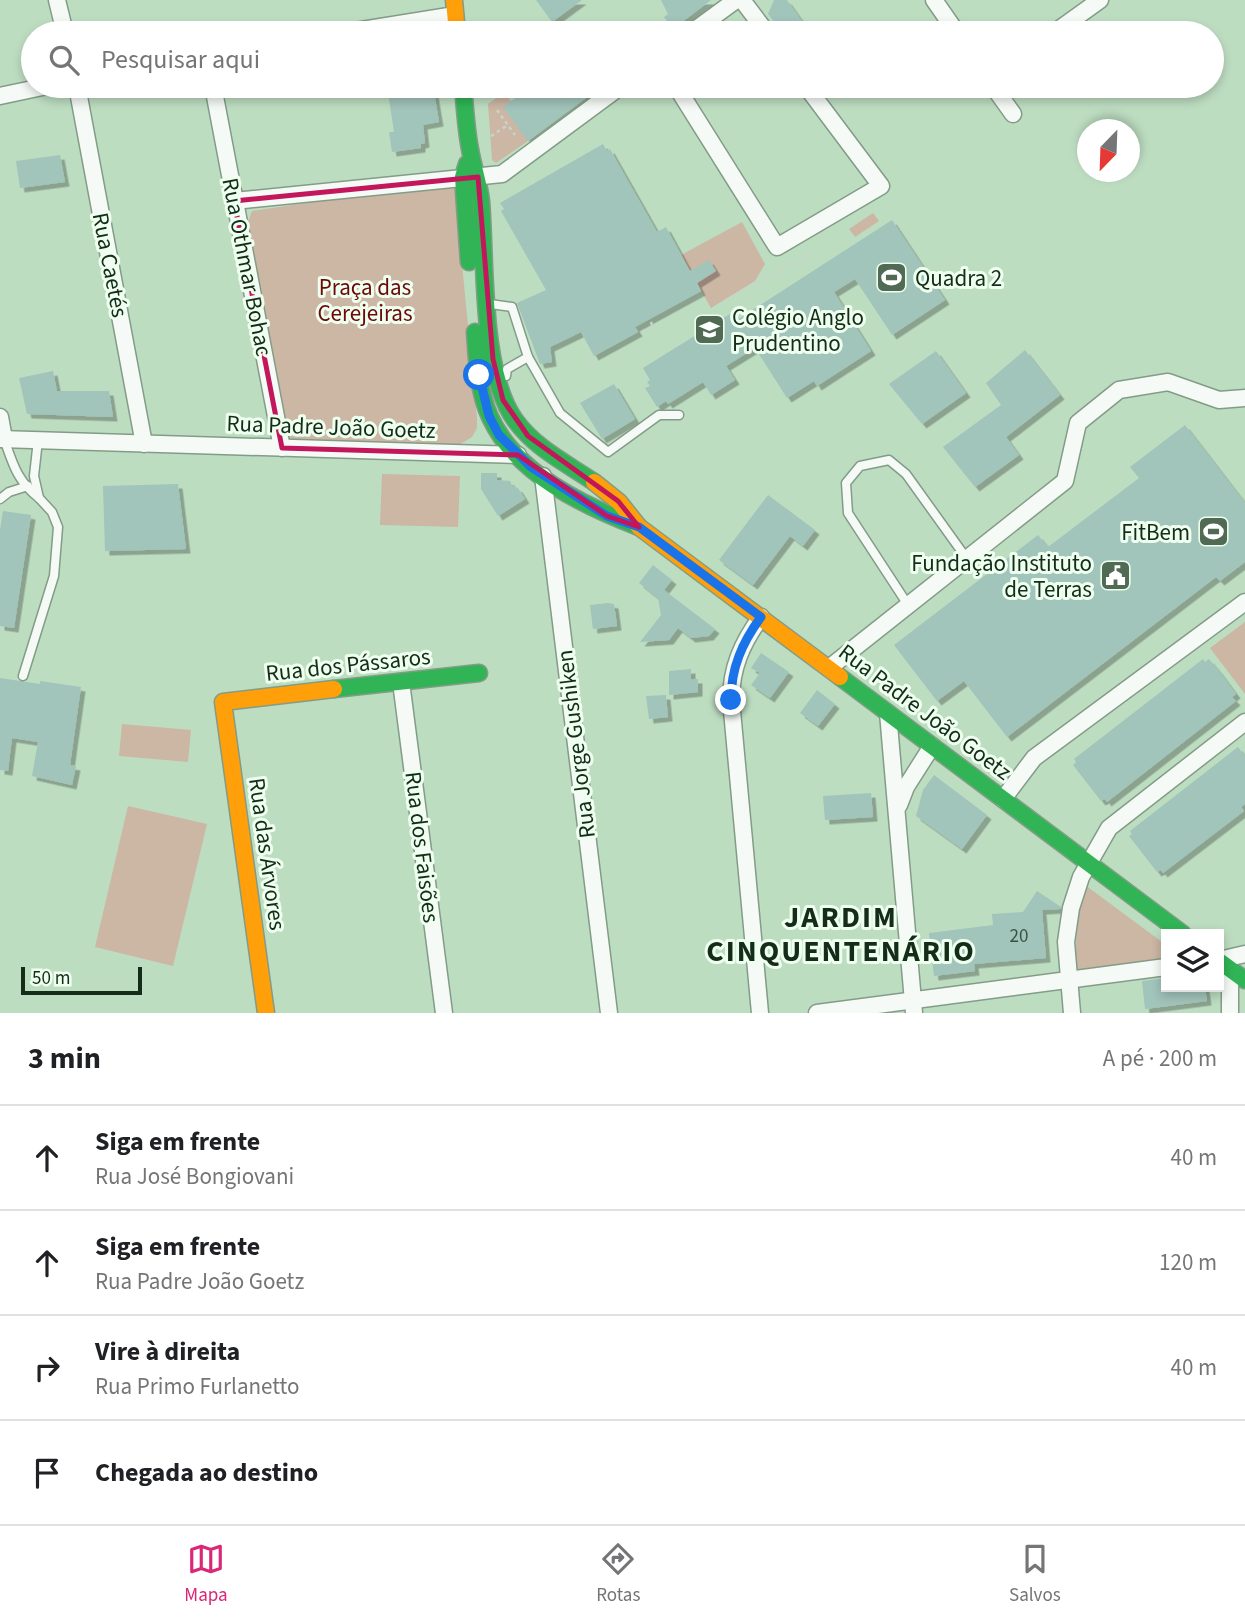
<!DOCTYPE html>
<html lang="pt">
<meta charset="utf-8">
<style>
body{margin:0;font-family:"Source Sans 3",sans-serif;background:#f6f6f6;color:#202124}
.controls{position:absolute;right:21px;bottom:21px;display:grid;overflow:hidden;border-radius:0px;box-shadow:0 4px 10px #0003}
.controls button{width:63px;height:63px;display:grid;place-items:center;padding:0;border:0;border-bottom:2px solid #e0e0e0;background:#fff;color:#202124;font:35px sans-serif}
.compass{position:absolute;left:1077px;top:119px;width:63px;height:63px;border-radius:50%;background:#fff;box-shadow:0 4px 10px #0003;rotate:203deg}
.scale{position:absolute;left:21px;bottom:18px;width:121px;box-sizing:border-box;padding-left:7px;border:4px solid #152c19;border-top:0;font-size:19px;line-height:24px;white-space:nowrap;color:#152c19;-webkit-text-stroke:5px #eeffef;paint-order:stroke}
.stop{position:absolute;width:21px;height:21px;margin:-16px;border:5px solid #1a73e8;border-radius:50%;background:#fff}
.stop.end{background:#1a73e8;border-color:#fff;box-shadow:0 2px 7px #0008}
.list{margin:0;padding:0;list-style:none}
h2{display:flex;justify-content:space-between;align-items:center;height:91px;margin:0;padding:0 28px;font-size:30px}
h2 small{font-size:23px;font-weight:400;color:#757577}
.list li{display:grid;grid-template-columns:46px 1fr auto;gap:21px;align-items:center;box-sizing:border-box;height:105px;padding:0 28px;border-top:2px solid #e0e0e0}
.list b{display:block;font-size:26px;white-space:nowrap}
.list p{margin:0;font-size:23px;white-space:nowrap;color:#757577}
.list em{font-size:23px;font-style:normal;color:#757577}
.icon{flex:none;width:38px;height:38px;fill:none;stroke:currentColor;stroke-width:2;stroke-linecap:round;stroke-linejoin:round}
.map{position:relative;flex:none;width:1245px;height:1013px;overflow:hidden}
.search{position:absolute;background:#fff;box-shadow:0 4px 10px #0003;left:21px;right:21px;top:21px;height:77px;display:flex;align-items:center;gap:18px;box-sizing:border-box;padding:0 24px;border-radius:38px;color:#757577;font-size:26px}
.sheet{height:511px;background:#fff}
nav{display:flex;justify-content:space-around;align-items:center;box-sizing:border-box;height:98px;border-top:2px solid #e0e0e0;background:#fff;font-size:19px;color:#757577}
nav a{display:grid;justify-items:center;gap:4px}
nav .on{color:#db2777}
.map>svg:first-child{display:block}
.green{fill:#ccb6a4}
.building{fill:#a1c4bb;filter:url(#shadow)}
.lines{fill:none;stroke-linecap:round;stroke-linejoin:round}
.lane-casing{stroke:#839c87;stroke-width:11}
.street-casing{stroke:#839c87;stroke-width:19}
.fast-casing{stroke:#839c87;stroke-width:19}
.slow-casing{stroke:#839c87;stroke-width:19}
.path{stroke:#cad3ca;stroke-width:2.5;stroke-dasharray:3.5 3.5;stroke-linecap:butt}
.lane{stroke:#f5faf6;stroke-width:8}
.street{stroke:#f5faf6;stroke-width:16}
.fast{stroke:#30b455;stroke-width:16}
.slow{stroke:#ff9f0a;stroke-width:16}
.route{stroke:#1a73e8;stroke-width:9}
.marked{fill:none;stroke:#c2185b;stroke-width:5;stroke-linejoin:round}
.labels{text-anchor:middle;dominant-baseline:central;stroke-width:6;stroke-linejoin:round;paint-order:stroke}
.number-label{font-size:19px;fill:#385242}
.street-label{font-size:23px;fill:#152c19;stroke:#eeffef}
.poi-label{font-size:23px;fill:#152c19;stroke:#eeffef;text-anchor:start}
.park-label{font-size:23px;fill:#6c0808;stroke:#eeffef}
.district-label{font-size:30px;font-weight:bold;letter-spacing:2px;fill:#152c19;stroke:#eeffef}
</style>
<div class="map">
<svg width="1245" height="1013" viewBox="0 0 1245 1013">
<defs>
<filter id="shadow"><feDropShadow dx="4.5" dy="4.5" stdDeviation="0" flood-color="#0004"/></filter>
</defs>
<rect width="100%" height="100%" fill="#bdddc1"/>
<g class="green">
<polygon points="504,92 511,101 528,141 496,163 492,160 488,104"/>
<polygon points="454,181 477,419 477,428 472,437 457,446 430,448 289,440 248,222 252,211"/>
<polygon points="873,213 879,221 855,237 849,229"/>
<polygon points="742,222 765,264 755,281 711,308 681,255"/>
<polygon points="382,474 460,476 458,527 380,525"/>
<polygon points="1245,622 1245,694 1210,648"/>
<polygon points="122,724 191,730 188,762 119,756"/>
<polygon points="128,806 207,824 173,966 95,947"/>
<path d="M1085,885L1166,945V959L1077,972C1074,941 1077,915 1085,885Z"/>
</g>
<g class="building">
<polygon points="536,0 582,0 552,22"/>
<polygon points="661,0 711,0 673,29 664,17 668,14"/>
<polygon points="774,0 787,0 806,27 797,33 788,33 780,21 776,24 768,14"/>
<polygon points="387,86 433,86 439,122 423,125 425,143 421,144 421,148 392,152 389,132 394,132"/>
<polygon points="532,86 602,86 528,141 503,107"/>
<polygon points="603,144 607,151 610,149 657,232 666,227 690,271 709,260 716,271 697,283 701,291 635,327 638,332 594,356 581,332 550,347 552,362 540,364 517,303 546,290 501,211 504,209 500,203"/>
<polygon points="60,155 65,182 20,188 16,161"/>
<polygon points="892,220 945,300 892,335 855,279 834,292 871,351 817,386 814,381 787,398 755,348 726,366 735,380 711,395 703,382 668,404 666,401 657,407 645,388 650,386 647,382 650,380 643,368 733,312 737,320"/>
<polygon points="1025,350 1060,395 1006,437 1019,455 975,487 943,447 1001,405 986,383"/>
<polygon points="936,351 966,393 922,424 889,384"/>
<polygon points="53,371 57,391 109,391 113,417 27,414 19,378"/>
<polygon points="614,384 635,419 602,439 580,403"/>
<polygon points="1185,425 1245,503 1245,562 1220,581 1216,577 1007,737 964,681 937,701 894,645 1038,535 1048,547 1139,478 1130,467"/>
<polygon points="481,473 497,473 497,480 510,481 512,486 518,488 525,499 498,516 481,489"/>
<polygon points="178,484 186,549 105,551 103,486"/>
<polygon points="768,495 815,530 803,546 790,536 753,585 719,560"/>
<polygon points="3,511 31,515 14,628 0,626 0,530"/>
<polygon points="653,565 672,580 664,590 715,629 709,636 691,638 678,628 669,640 640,642 661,615 658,598 639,583"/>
<polygon points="608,603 614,604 617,626 593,629 590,605"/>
<polygon points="761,653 789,672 770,698 751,685 760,673 751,668"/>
<polygon points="1203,659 1205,662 1209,659 1219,671 1236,694 1232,697 1236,701 1107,802 1105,799 1101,801 1073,765 1076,762 1074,759"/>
<polygon points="691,669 691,679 698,679 698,692 669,695 669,671"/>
<polygon points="0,678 40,684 40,681 81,687 70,765 76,766 72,785 32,776 38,742 12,738 8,771 0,770"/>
<polygon points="817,690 835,704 818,726 800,713"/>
<polygon points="666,695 668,717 649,719 646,696"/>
<polygon points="1238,747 1245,756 1245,804 1241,807 1244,811 1163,873 1161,870 1157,872 1129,836 1132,834 1130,831"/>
<polygon points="934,775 987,815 962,849 916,816 923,790"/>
<polygon points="871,793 873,817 825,820 823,796"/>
<polygon points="1037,891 1061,907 1060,909 1042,910 1046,958 974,964 975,971 934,976 929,933 993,925 992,914 1023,912"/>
<polygon points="1166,978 1166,987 1205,987 1207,1001 1145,1009 1142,981"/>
</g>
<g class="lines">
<defs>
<g id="lane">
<polyline points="490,304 512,307 528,357 507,369 506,376"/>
<polyline points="528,357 560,413 608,452 659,415 679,415"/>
<path d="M4,439C13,464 17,481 39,498L34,476L38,440"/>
<polyline points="0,499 9,492 28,486"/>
<polyline points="908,605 848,513 846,483 860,466 889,460 906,474 967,559"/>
<polyline points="23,676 54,576 58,527 52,512 39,498"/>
</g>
<g id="street">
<polyline points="57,0 65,33"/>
<polyline points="742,0 767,33"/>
<polyline points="934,0 957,33"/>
<polyline points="343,33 455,15"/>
<polyline points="691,33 736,0"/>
<polyline points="1054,33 1100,0"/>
<polyline points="77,86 144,444"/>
<polyline points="213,86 282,448"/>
<polyline points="676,86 777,247 881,186 806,86"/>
<polyline points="993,86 1013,114"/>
<polyline points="0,96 47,86"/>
<polyline points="234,201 502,174 621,86"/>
<polyline points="0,417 4,439"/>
<polyline points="0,439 518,455"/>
<polyline points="543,476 609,1013"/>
<polyline points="829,668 1065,481 1078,423 1119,390 1168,382 1219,400 1245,398"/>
<polyline points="401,682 444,1013"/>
<polyline points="888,713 914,1013"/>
<polyline points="1003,799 1034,758 1245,602"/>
<polyline points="899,805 906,787 932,746"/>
<polyline points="1219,960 1245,954"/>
<polyline points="1230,969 1230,1013"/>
<path d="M760,1013L731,700C731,668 742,643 761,617"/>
<polyline points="817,1013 1166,967"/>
<polyline points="1072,1013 1066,942 1071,908 1081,877 1109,828 1245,722"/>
</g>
<g id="fast">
<path d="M463,86C465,107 466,129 470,149C473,167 479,183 481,201C486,261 480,371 515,420C535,448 566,463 594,482"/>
<polyline points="467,164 463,177 469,262"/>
<path d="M475,332C477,360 478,391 490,417C516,474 584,506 639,527"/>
<polyline points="840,677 1183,934"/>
<polyline points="334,689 479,673"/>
<polyline points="1219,961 1245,980"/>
</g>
<g id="slow">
<polyline points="454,0 457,33"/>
<polyline points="594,482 619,502 639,527 840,677"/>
<polyline points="266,1013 223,702 334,689"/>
</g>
</defs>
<use href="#lane" class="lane-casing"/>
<use href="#street" class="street-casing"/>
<use href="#fast" class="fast-casing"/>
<use href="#slow" class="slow-casing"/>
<g class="path">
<polyline points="497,110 515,135"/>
<polyline points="491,136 508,125"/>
<polyline points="726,300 811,254"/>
<polyline points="642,332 653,327 650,320"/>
<polyline points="588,354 595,368"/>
</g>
<use href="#lane" class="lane"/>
<use href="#street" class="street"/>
<use href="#fast" class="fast"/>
<use href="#slow" class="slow"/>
</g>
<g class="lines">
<path class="route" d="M479,375L489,416L499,435L531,467L607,516L639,527L761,617C742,643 731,668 731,700"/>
</g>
<path class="marked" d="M478,177L493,359L503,400L528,436L618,501L639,527L607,516L518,455L282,448L234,201Z"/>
<defs>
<symbol id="stadium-square" viewBox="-11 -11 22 22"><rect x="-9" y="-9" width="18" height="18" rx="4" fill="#506a54" stroke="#eeffef"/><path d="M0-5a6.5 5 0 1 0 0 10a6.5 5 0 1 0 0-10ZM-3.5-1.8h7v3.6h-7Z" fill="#fff"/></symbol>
<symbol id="school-square" viewBox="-11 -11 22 22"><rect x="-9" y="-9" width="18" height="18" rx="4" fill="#506a54" stroke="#eeffef"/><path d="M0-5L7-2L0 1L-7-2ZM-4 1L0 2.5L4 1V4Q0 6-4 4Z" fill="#fff"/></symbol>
<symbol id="civic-square" viewBox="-11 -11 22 22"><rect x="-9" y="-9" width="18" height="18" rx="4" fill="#506a54" stroke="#eeffef"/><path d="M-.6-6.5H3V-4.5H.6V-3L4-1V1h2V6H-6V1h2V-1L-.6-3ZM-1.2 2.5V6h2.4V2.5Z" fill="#fff"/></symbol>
</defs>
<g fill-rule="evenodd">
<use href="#stadium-square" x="874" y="260" width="35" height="35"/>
<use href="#school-square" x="692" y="312" width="35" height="35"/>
<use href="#stadium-square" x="1196" y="514" width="35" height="35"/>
<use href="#civic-square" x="1098" y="558" width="35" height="35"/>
</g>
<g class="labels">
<g class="number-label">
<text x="1019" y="936">20</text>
</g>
<g class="street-label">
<text transform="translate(110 265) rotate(79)">Rua Caetés</text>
<text transform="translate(247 267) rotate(79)">Rua Othmar Bohac</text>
<text transform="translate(331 427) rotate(2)">Rua Padre João Goetz</text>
<text transform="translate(348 665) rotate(-6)">Rua dos Pássaros</text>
<text transform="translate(925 712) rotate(37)">Rua Padre João Goetz</text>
<text transform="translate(576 744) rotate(-97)">Rua Jorge Gushiken</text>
<text transform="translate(422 847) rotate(83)">Rua dos Faisões</text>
<text transform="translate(267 854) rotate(82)">Rua das Árvores</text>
</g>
<g class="poi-label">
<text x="915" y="278">Quadra 2</text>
<text x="732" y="317">Colégio Anglo<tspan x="732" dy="26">Prudentino</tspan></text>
<text x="1190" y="532" text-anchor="end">FitBem</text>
<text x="1092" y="563" text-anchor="end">Fundação Instituto<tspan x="1092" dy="26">de Terras</tspan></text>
</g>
<g class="park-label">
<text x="365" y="287">Praça das<tspan x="365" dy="26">Cerejeiras</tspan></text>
</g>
<g class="district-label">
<text x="841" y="917">JARDIM<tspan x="841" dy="34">CINQUENTENÁRIO</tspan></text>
</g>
</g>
</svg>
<div class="controls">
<button><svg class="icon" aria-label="layers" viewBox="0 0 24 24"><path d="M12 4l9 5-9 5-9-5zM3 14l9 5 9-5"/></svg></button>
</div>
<svg class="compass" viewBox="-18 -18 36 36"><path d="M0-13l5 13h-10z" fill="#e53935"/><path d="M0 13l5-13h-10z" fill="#757577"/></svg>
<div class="scale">50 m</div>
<div class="stop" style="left:479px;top:375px"></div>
<div class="stop end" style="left:731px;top:700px"></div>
<div class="search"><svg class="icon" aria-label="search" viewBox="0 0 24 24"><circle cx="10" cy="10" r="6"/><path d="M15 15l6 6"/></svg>Pesquisar aqui</div>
</div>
<section class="sheet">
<h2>3 min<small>A pé · 200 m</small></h2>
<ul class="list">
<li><svg class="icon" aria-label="ahead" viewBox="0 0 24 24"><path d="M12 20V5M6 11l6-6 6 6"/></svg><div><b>Siga em frente</b><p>Rua José Bongiovani</p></div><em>40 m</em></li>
<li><svg class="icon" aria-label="ahead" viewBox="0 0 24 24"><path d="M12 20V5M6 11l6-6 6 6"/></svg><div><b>Siga em frente</b><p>Rua Padre João Goetz</p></div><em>120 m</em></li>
<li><svg class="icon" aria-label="right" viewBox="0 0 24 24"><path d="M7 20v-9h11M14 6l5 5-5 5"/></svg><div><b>Vire à direita</b><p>Rua Primo Furlanetto</p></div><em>40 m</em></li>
<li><svg class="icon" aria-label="arrive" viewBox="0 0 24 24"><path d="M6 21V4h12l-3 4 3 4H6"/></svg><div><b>Chegada ao destino</b></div></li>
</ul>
</section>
<nav>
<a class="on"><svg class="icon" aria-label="map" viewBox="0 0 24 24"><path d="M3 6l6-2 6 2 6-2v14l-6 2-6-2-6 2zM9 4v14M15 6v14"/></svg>Mapa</a>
<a><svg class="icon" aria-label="directions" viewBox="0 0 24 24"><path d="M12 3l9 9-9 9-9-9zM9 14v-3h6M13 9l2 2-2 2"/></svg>Rotas</a>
<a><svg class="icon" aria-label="saved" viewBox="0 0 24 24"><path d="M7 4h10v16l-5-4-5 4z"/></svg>Salvos</a>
</nav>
